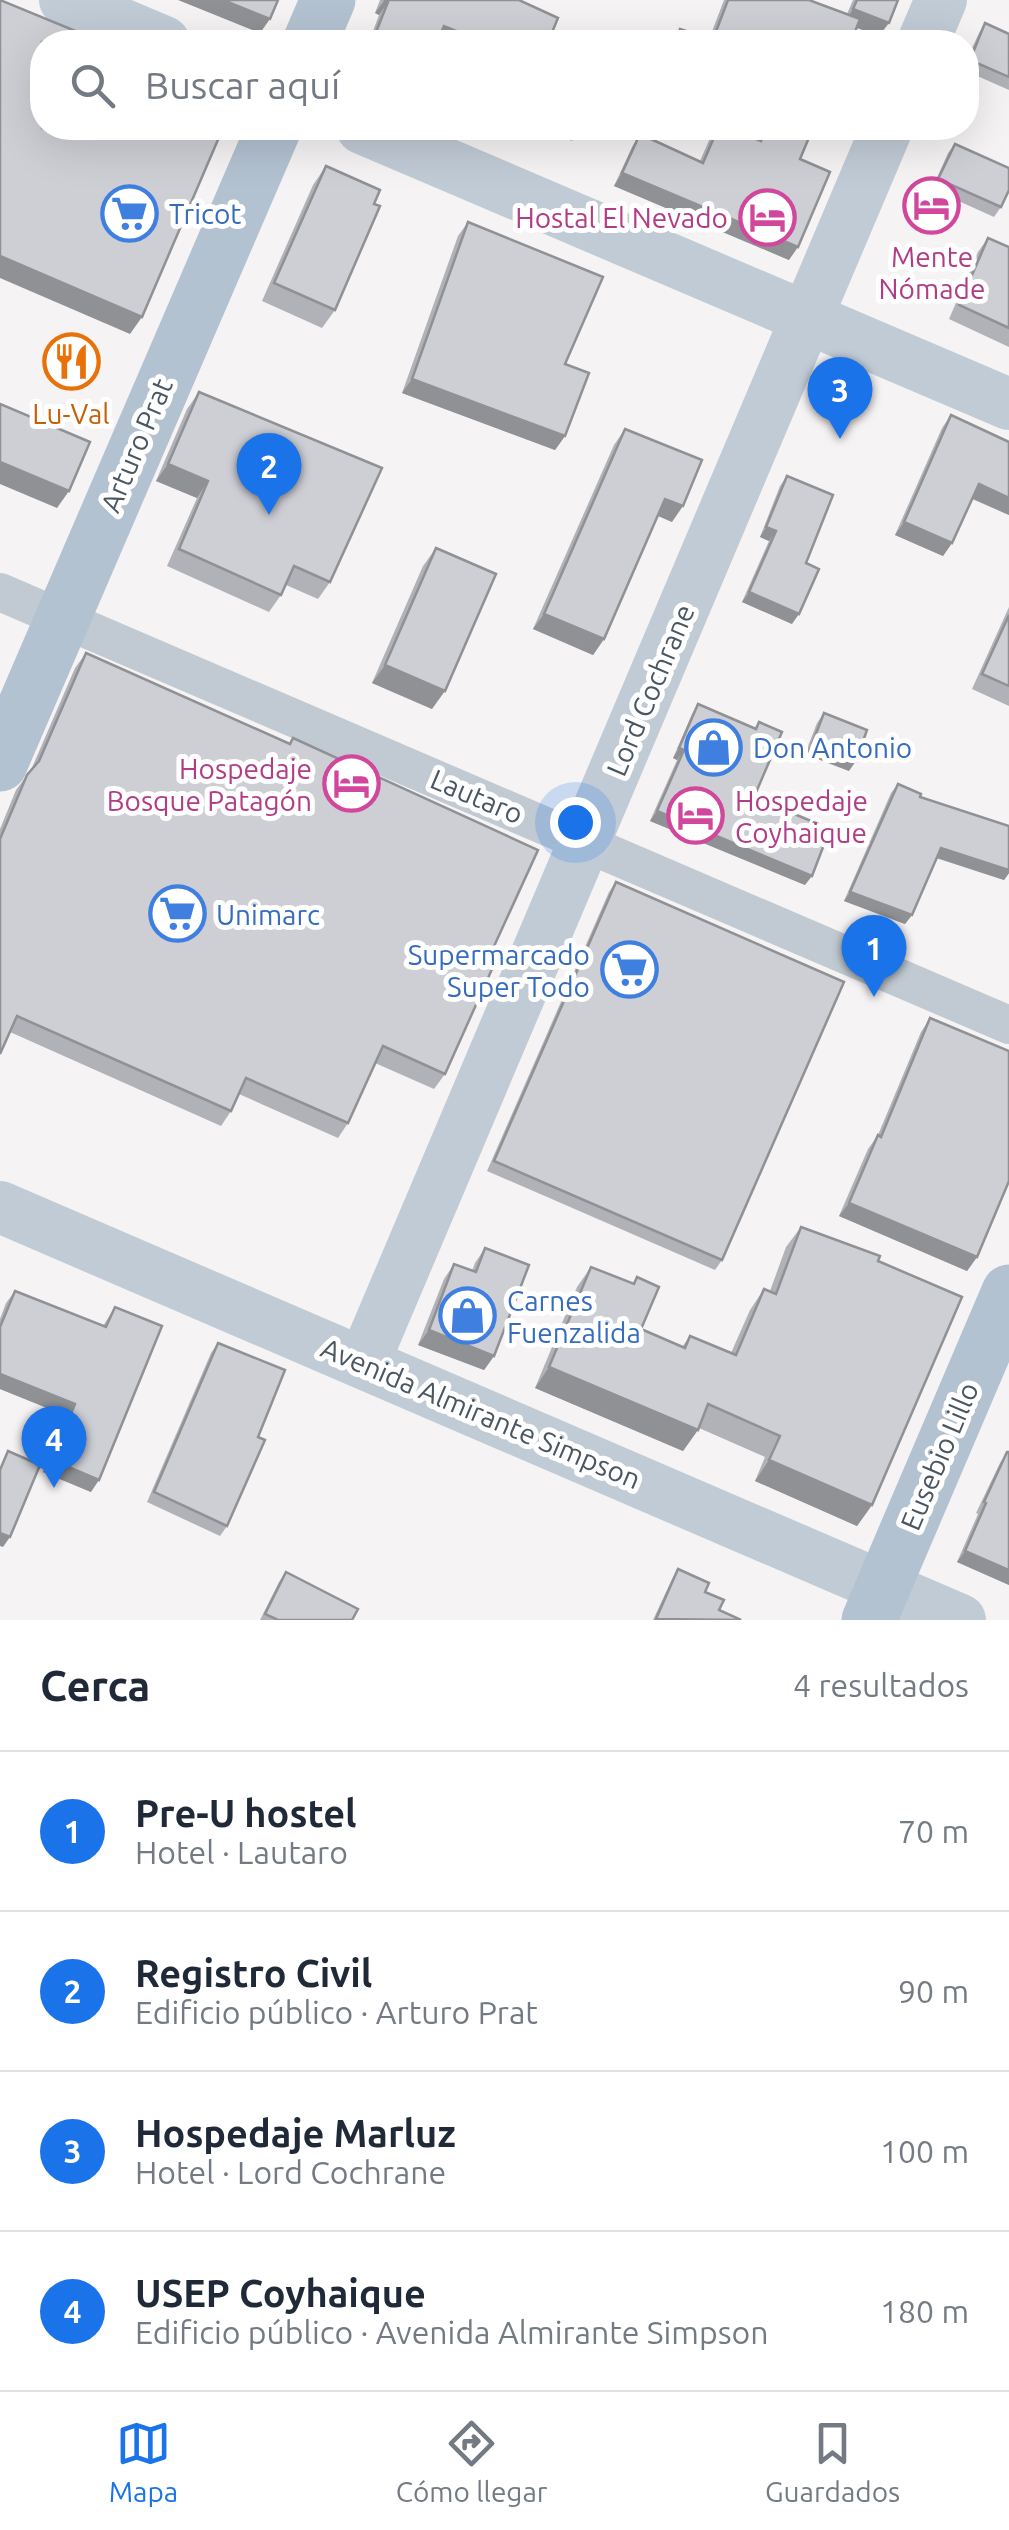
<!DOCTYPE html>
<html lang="es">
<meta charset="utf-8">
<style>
body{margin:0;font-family:Ubuntu,sans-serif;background:#f2f2f3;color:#1f2937}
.you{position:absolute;left:575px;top:822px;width:35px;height:35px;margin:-25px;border:8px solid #fff;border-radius:50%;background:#1a73e8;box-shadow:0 0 0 15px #1a73e833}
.badge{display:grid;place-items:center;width:65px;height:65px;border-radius:50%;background:#1a73e8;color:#fff;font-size:32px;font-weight:700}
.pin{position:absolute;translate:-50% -82px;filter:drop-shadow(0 2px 5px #0008)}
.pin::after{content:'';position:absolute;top:52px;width:35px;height:30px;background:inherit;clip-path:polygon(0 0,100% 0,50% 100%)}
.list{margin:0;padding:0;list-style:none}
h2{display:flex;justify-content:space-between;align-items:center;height:130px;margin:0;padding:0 40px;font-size:42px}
h2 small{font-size:32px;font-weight:400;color:#747a83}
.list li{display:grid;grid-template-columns:65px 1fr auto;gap:30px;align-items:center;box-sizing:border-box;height:160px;padding:0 40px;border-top:2px solid #e0e1e3}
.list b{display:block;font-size:38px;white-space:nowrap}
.list p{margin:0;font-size:32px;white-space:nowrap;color:#747a83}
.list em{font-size:32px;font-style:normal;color:#747a83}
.icon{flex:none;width:55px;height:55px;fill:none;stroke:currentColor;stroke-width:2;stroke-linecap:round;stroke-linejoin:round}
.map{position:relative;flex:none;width:1009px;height:1620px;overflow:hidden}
.search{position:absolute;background:#fff;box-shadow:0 10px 40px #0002;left:30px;right:30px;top:30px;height:110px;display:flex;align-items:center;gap:25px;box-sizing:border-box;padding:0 35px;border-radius:40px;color:#747a83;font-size:38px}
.sheet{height:770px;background:#fff}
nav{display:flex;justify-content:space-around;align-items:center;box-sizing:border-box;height:140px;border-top:2px solid #e0e1e3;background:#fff;font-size:28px;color:#747a83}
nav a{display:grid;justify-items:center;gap:5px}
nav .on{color:#1a73e8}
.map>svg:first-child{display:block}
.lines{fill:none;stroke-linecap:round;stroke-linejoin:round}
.street{stroke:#c1cad2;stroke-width:38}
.secondary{stroke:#c1cbd6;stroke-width:52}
.primary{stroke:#b3c2d1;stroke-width:55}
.wall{fill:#b0b2b7}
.shaded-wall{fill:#909195}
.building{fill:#cdcfd5;stroke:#909195;stroke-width:2.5}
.labels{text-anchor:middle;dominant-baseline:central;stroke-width:10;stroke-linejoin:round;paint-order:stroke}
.shop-label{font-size:28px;fill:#366cbe;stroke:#fff;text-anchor:start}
.hotel-label{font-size:28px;fill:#b23c85;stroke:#fff;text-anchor:end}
.food-label{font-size:28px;fill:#c56008;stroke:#fff}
.street-label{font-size:28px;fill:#4a5661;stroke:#fff}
</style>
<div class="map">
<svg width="1009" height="1620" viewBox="0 0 1009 1620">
<rect width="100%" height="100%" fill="#f5f3f3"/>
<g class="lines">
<polyline class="street" points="0,592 1009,1025"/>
<g class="secondary">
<polyline points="65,0 164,42"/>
<polyline points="923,42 941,0"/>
<polyline points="362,128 1009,404"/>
<polyline points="0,1207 960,1620"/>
<polyline points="364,1362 887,128"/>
</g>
<g class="primary">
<polyline points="310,42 328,0"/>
<polyline points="0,764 274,128"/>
<polyline points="869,1620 1009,1292"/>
</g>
</g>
<g class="wall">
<polygon points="380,0 519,0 548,42 445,42 438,40 437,42 369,42 379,15 375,13"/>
<polygon points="724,0 809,0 847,14 853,0 898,0 879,36 857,28 851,42 708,42"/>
<polygon points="985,23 1009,34 1009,90 966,71 966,61 979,33"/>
<polygon points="480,128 510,128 502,138"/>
<polygon points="540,128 581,128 572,141"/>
<polygon points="717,128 730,128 758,139 762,128 820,128 818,131 812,129 800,159 789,260 614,186 632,147 640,134 700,161 711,136"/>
<polygon points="955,144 1001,207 994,217 932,189 948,153"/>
<polygon points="326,166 335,310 322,328 262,301 313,185"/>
<polygon points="468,222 565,364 565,436 555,450 402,393 458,236"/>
<polygon points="988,238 1009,247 1009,347 949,319 978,252"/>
<polygon points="199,392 330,582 318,599 286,585 281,595 269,612 167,566 197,498 156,481 187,409"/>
<polygon points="951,415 1009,442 1009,515 972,499 952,543 943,556 895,535 942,428"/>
<polygon points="625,429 672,522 658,516 604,639 593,655 533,629 614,445"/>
<polygon points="787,476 806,563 792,624 742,602 769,541 760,537 780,486"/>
<polygon points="436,548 432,709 372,683 423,566"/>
<polygon points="1009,607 1009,706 972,689"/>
<polygon points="86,653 289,743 293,738 490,955 445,1074 434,1089 375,1063 348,1123 338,1138 239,1094 231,1111 221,1126 10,1032 0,1054 0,829 16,790 31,770 75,668"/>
<polygon points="698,704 754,729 759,722 754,797 805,885 650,821 677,760 673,758 692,714"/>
<polygon points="824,713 849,771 805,754 817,723"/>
<polygon points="898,784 920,797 1009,826 1009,873 1004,880 936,858 912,915 905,924 844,901 891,793"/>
<polygon points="616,882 722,1260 715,1270 487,1171 609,892"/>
<polygon points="930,1018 977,1257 967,1271 839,1216 868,1149 878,1135 921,1032"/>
<polygon points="801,1227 878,1261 872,1505 857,1526 755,1481 765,1457 699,1428 683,1451 535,1388 577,1287 591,1267 632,1284 637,1277 641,1329 682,1347 690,1336 731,1353 750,1310 764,1289 770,1291 786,1247"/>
<polygon points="485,1248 494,1356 484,1370 418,1345 444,1279 454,1264 472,1271 475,1263"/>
<polygon points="15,1291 103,1326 115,1307 91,1492 43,1472 67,1416 0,1389 0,1319 6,1303"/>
<polygon points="218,1343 258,1437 227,1526 220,1536 147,1502 211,1353"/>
<polygon points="1007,1452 1009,1452 1009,1585 957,1562 978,1514 976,1513 1000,1463"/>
<polygon points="678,1569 705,1592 719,1610 741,1620 653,1620 672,1579"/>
<polygon points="286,1572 352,1620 260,1620 279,1582"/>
</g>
<g class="shaded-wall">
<polygon points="178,0 223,0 270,19 260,33"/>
<polygon points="384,1 388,2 379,15 375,13"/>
<polygon points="853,9 889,23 879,36 844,23"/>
<polygon points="444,26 484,42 445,42 435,38"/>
<polygon points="715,34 735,42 709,42"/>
<polygon points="622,173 798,247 789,260 614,186"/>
<polygon points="0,256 142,317 130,334 0,278"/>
<polygon points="412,379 565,436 555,450 402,393"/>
<polygon points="0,462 69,491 57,508 0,484"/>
<polygon points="168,464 208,481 197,498 156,481"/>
<polygon points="979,484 1009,498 1009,515 969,497"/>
<polygon points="665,499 683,506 672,522 654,514"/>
<polygon points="904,522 952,543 943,556 895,535"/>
<polygon points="766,527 776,531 769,541 760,537"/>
<polygon points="749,592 799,614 792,624 742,602"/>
<polygon points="544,614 604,639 593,655 533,629"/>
<polygon points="385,665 445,691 432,709 372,683"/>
<polygon points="812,744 856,761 849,771 805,754"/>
<polygon points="679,748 684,750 677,760 673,758"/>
<polygon points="657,811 812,876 805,885 650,821"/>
<polygon points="941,848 1009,870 1009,873 1004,880 934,857"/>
<polygon points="850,892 912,915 905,924 844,901"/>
<polygon points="849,1203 977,1257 967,1271 839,1216"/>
<polygon points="429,1330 494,1356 484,1370 418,1345"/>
<polygon points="549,1367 698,1430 683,1451 535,1388"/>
<polygon points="0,1374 75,1404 67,1416 0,1389"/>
<polygon points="52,1460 99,1480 91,1492 43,1472"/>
<polygon points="769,1460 872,1505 857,1526 755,1481"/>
<polygon points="0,1533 10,1537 3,1547 0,1546"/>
<polygon points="965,1551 1009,1570 1009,1585 957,1562"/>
</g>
<g class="building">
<polygon points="0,0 102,42 42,42 42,128 223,128 142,317 0,256"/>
<polygon points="223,0 278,0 270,19"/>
<polygon points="384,0 519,0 558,18 548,42 484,42 444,26 437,42 372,42 388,2"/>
<polygon points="728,0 809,0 860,19 851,42 735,42 715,34"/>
<polygon points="857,0 898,0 889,23 853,9"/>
<polygon points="985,23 1009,34 1009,77 970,60"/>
<polygon points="680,29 705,37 703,42 675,42"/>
<polygon points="718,128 730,128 761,141 766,128 813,128 800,159 830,172 798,247 622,173 640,134 703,163"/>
<polygon points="955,144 1009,168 1009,190 1001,207 938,179"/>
<polygon points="326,166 380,190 374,204 380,206 335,310 274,283"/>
<polygon points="468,222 603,277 565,364 589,373 565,436 412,379"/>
<polygon points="988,238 1009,247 1009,328 959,305"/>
<polygon points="199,392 382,468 330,582 294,566 281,595 179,549 208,481 168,464"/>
<polygon points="0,404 90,442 69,491 0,462"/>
<polygon points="951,415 1009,442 1009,498 979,484 952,543 904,522"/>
<polygon points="625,429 702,460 683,506 665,499 604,639 544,614"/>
<polygon points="787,476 833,495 806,563 819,569 799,614 749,592 776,531 766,527"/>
<polygon points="436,548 496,574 445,691 385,665"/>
<polygon points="1009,615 1009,686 982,674"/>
<polygon points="86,653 290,744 293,738 538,850 490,955 497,958 445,1074 383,1046 348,1123 246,1078 231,1111 17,1016 0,1054 0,839 27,775 39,761"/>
<polygon points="698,704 756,729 759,722 782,732 754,797 830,829 812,876 657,811 684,750 679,748"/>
<polygon points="824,713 867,730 856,761 812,744"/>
<polygon points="898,784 921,794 920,797 1009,826 1009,870 941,848 912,915 850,892"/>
<polygon points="616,882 844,982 722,1260 494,1161"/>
<polygon points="930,1018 1009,1051 1009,1181 977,1257 849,1203 878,1135 881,1137"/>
<polygon points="801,1227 880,1256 878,1261 962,1297 872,1505 769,1460 780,1436 708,1404 698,1430 549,1367 591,1267 634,1284 637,1277 659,1287 641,1329 685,1348 690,1336 736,1355 764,1289 776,1294"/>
<polygon points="485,1248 529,1265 494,1356 429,1330 454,1264 476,1272"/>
<polygon points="15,1291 106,1327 115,1307 162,1326 99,1480 52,1460 75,1404 0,1374 0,1327"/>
<polygon points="218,1343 285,1370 258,1437 265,1440 227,1526 154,1492"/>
<polygon points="8,1451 40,1465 10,1537 0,1533 0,1470"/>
<polygon points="1007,1452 1009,1452 1009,1570 965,1551 986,1503 984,1502"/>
<polygon points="678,1569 709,1583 705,1592 724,1600 719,1610 741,1620 656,1619"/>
<polygon points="286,1572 358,1609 352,1620 278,1620 265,1614"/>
</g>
<defs>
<symbol id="hotel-ring" viewBox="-11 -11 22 22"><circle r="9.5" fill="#fff" stroke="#d1479c" stroke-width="1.5"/><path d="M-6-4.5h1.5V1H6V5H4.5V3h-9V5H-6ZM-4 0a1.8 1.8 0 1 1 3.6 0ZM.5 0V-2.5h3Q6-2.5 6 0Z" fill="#d1479c"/></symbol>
<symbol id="supermarket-ring" viewBox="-11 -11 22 22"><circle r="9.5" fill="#fff" stroke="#3f7fe0" stroke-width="1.5"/><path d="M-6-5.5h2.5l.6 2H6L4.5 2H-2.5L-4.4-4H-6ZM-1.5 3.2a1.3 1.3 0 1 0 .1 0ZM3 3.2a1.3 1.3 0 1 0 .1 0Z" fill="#3f7fe0"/></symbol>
<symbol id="restaurant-ring" viewBox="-11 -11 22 22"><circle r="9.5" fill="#fff" stroke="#e8710a" stroke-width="1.5"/><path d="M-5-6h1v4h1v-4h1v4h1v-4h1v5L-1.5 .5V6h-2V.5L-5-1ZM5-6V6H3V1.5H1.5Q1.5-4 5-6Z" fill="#e8710a"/></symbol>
<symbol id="shop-ring" viewBox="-11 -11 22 22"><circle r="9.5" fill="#fff" stroke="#3f7fe0" stroke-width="1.5"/><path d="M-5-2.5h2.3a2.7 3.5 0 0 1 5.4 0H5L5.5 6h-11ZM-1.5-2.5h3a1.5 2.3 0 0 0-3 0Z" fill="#3f7fe0"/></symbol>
</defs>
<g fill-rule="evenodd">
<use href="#hotel-ring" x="900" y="174" width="63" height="63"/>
<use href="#supermarket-ring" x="98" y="182" width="63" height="63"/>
<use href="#hotel-ring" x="736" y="186" width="63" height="63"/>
<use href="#restaurant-ring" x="40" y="330" width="63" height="63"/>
<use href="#shop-ring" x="682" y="716" width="63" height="63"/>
<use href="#hotel-ring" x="320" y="752" width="63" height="63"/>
<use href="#hotel-ring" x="664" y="784" width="63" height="63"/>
<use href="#supermarket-ring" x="146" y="882" width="63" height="63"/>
<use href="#supermarket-ring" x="598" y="938" width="63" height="63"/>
<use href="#shop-ring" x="436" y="1284" width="63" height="63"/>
</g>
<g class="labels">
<g class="shop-label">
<text x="169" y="213">Tricot</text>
<text x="753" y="747">Don Antonio</text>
<text x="216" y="914">Unimarc</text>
<text x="590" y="954" text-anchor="end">Supermarcado<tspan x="590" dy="32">Super Todo</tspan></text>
<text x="507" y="1300">Carnes<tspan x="507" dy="32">Fuenzalida</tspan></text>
</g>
<g class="hotel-label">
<text x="728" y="217">Hostal El Nevado</text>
<text x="932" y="256" text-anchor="middle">Mente<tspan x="932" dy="32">Nómade</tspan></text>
<text x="312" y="768">Hospedaje<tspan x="312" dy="32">Bosque Patagón</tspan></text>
<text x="735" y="800" text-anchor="start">Hospedaje<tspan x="735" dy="32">Coyhaique</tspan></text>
</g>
<g class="food-label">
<text x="71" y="413">Lu-Val</text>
</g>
<g class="street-label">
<text transform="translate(136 445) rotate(-67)">Arturo Prat</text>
<text transform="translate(650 690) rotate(-67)">Lord Cochrane</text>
<text transform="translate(477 796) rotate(23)">Lautaro</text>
<text transform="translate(481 1413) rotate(23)">Avenida Almirante Simpson</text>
<text transform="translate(939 1456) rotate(-67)">Eusebio Lillo</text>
</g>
</g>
</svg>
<div class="you"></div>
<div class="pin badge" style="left:874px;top:997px">1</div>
<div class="pin badge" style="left:269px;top:515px">2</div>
<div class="pin badge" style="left:840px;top:439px">3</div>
<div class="pin badge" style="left:54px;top:1488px">4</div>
<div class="search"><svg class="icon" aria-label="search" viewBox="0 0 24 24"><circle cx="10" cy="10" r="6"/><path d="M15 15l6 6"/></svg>Buscar aquí</div>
</div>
<section class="sheet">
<h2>Cerca<small>4 resultados</small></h2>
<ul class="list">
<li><span class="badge">1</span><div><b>Pre-U hostel</b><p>Hotel · Lautaro</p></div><em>70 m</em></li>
<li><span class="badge">2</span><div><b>Registro Civil</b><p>Edificio público · Arturo Prat</p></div><em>90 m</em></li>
<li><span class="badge">3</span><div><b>Hospedaje Marluz</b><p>Hotel · Lord Cochrane</p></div><em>100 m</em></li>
<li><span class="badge">4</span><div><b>USEP Coyhaique</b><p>Edificio público · Avenida Almirante Simpson</p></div><em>180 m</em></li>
</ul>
</section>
<nav>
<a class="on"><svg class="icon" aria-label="map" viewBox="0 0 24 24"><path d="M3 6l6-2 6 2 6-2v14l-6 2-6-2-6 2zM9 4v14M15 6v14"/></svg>Mapa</a>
<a><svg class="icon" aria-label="directions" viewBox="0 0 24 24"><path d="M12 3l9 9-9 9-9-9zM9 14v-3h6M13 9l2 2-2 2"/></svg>Cómo llegar</a>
<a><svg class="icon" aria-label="saved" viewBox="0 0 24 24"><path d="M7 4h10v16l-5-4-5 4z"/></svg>Guardados</a>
</nav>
